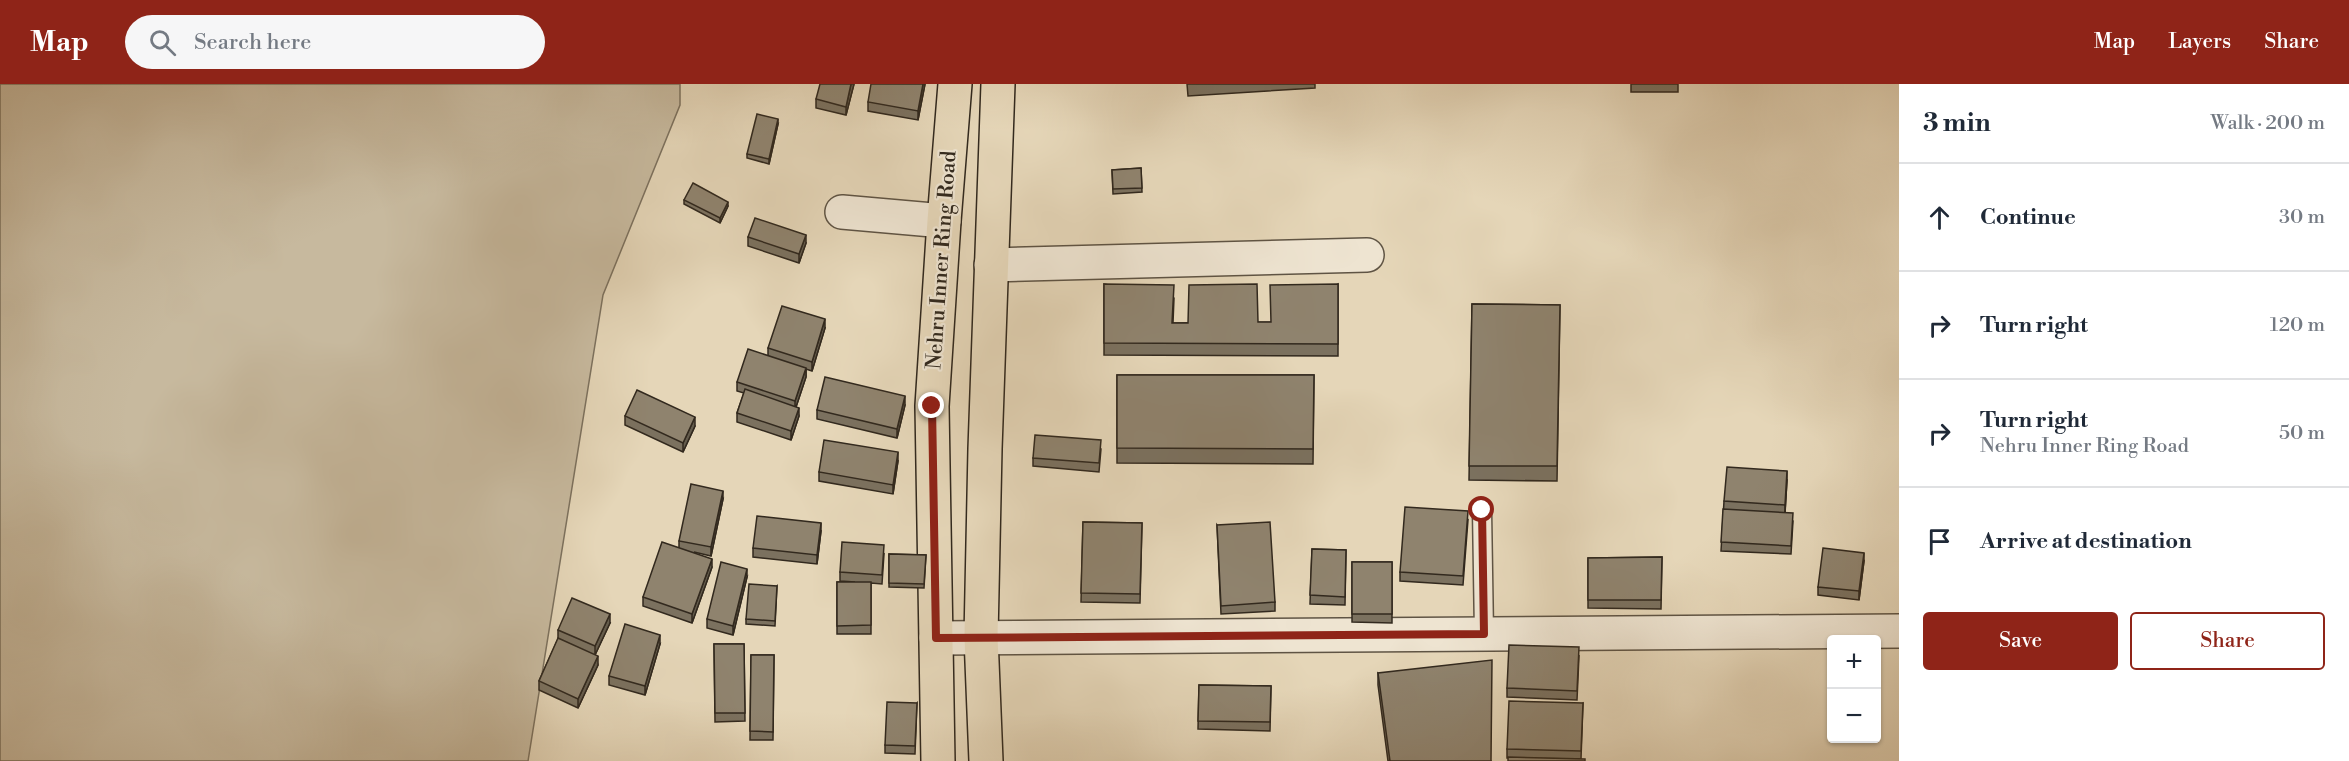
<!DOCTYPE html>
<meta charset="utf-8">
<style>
body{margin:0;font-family:"Libre Bodoni",serif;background:#f6f6f7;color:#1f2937}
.controls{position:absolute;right:18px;bottom:18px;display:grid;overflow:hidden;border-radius:6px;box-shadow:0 2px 4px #0004}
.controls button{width:54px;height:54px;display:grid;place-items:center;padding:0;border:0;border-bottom:2px solid #e0e1e3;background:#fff;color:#1f2937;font:30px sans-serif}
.stop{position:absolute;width:18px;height:18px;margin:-14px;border:4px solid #8f2418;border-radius:50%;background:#fff}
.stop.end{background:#8f2418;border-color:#fff;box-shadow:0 2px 6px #0008}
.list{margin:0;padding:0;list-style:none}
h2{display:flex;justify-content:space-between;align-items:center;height:78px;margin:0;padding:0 24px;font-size:26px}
h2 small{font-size:20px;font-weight:400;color:#747a83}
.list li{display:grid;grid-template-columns:39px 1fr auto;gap:18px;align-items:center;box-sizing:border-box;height:108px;padding:0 24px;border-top:2px solid #e0e1e3}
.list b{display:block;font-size:22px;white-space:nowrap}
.list p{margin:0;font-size:20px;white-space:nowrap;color:#747a83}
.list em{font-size:20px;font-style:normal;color:#747a83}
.actions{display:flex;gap:12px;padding:18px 24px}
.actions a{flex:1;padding:14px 0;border:2px solid #8f2418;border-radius:6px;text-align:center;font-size:21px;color:#8f2418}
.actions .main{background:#8f2418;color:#fff}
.icon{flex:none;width:33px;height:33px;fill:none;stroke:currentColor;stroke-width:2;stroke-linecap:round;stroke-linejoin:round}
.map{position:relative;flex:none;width:1899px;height:677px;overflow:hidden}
header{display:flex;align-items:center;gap:36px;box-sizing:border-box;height:84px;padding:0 30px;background:#8f2418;color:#fff}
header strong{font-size:28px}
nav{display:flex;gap:33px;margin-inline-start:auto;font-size:21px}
.search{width:420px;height:54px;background:#f6f6f7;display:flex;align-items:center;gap:15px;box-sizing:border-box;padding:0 21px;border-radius:33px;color:#747a83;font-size:22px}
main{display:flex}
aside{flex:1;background:#fff}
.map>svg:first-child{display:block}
.green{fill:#c7b99e;stroke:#7c715e;stroke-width:1.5}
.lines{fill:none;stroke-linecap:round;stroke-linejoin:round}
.service-casing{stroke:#5f5444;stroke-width:21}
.minor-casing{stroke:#5f5444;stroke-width:36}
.primary-casing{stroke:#32291e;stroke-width:36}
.service{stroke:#eee4d1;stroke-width:18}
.minor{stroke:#eee4d1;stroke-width:33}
.primary{stroke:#e5d6b8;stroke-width:33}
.wall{fill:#7b715f;stroke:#32291e;stroke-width:1.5}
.shaded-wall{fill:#645c4d;stroke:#32291e;stroke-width:1.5}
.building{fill:#8f836e;stroke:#32291e;stroke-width:1.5}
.route{stroke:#8f2418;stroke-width:8}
.labels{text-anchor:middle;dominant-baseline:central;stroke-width:4.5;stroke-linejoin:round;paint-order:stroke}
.street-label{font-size:21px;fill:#32291e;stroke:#eee4d1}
</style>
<header>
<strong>Map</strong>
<div class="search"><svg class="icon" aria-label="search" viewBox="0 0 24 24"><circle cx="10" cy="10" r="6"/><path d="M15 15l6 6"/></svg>Search here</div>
<nav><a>Map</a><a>Layers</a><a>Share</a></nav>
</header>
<main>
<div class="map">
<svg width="1899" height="677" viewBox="0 0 1899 677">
<rect width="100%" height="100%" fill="#e5d6b8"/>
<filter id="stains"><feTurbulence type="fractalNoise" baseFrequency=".00333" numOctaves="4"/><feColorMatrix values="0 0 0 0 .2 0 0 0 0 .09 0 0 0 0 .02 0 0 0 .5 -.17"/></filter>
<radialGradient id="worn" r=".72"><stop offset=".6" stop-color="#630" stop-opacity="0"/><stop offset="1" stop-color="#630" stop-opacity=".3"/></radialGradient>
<polygon class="green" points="0,0 680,0 680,21 603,211 528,677 0,677"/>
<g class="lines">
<defs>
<polyline id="service" points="1482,426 1484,550"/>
<g id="minor">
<polyline points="842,128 944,137"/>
<polyline points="991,181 1367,171"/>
<polyline points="936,554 1899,547"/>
</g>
<g id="primary">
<polyline points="938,677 932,322 944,137 955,0"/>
<polyline points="986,677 981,553 985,365 998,0"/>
</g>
</defs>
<use href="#service" class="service-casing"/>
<use href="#minor" class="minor-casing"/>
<use href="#primary" class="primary-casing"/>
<use href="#service" class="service"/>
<use href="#minor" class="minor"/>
<use href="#primary" class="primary"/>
</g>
<g class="wall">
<polygon points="854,0 846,31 816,24 816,15"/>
<polygon points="925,0 918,36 868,27 868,18"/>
<polygon points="1187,0 1315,0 1315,4 1188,12"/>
<rect x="1631" y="0" width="47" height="8"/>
<polygon points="778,40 769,80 747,74 747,70"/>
<polygon points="1141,84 1142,108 1113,110 1112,86"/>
<polygon points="684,116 728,122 720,139 684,120"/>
<polygon points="748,153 806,159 799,179 748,162"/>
<polygon points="1104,200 1174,214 1173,239 1271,238 1338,200 1338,272 1104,271"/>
<polygon points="1472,220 1560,221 1557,397 1469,396"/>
<polygon points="825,244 812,287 806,285 806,293 796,323 799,332 791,356 737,338 737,329 744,309 737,307 737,298 768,272 768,264"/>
<polygon points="1117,291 1314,291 1313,380 1117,379"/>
<polygon points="905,321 897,354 817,335 817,326"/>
<polygon points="625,332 695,342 683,368 625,341"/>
<polygon points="1101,365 1099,388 1033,382 1033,374"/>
<polygon points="898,377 893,410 819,397 819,388"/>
<polygon points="1787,396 1785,428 1793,437 1791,470 1721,467 1724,417"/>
<polygon points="723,415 711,472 694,468 712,483 692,539 643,522 643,513 679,463 679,457"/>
<polygon points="1468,436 1463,501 1400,497 1400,488"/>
<polygon points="1083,438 1142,439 1140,519 1081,518"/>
<polygon points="1217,441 1275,518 1275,527 1221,530"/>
<polygon points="821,447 817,480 753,473 753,464"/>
<polygon points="1312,465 1346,466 1345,521 1310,520"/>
<polygon points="884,470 882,500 871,499 871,550 837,550 837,498 855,498 840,497 840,488"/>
<polygon points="889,470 926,471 924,504 889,503"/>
<polygon points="1662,473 1661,525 1588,524 1588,474"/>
<polygon points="1864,477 1859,516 1818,511 1818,503"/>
<polygon points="1352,478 1392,478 1392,539 1352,538"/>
<polygon points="747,493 733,551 707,544 707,535"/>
<polygon points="777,502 775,542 746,540 746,535"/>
<polygon points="610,539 595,571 598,581 578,624 539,606 539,597 558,555 558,546"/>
<polygon points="660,560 645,611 609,601 609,592"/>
<polygon points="714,560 744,560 745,637 715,638"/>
<polygon points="751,571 774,571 773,656 750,656"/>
<polygon points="1579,572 1577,616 1507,613 1507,604"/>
<polygon points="1378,589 1491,677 1388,677 1378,601"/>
<polygon points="1199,601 1271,602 1270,647 1198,645"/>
<polygon points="917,619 915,670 885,669 885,661"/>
<polygon points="1583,619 1581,675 1507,674 1507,665"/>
</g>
<g class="shaded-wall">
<polygon points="851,0 854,0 846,31 846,23"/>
<polygon points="923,0 925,0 918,36 918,27"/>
<polygon points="778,35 778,40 769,80 769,75"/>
<polygon points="728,118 728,122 720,139 720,134"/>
<polygon points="806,151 806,159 799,179 799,170"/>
<polygon points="825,235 825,244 812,287 812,278"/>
<polygon points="806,284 806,293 795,326 795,317"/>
<polygon points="905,312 905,321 897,354 897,345"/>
<polygon points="799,324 799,332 791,356 791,347"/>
<polygon points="695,333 695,342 683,368 683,359"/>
<polygon points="898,368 898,377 893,410 893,401"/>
<polygon points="1787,387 1787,396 1785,430 1785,421"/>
<polygon points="723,407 723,415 711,472 711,463"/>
<polygon points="821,439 821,447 817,480 817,471"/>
<polygon points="1864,469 1864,477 1859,516 1859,507"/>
<polygon points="712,475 712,483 692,539 692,530"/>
<polygon points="747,485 747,493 733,551 733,542"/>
<polygon points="610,530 610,539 595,571 595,562"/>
<polygon points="660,551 660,560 645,611 645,602"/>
<polygon points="598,572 598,581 578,624 578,615"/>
</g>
<g class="building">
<polygon points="820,0 851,0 846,23 816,15"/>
<polygon points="871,0 923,0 918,27 868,18"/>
<polygon points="757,30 778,35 769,75 747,70"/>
<polygon points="1141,84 1142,104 1113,105 1112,86"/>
<polygon points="693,99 728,118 720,134 684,116"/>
<polygon points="755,134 806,151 799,170 748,153"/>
<polygon points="1104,200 1174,201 1172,239 1188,239 1189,201 1257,200 1258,238 1271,238 1270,201 1338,200 1338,260 1104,259"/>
<polygon points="1472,220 1560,221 1557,382 1469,382"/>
<polygon points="782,222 825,235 812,278 768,264"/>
<polygon points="748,265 806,284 795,317 737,298"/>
<polygon points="1117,291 1314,291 1313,365 1117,364"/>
<polygon points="825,293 905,312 897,345 817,326"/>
<polygon points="745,305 799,324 791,347 737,329"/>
<polygon points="637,306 695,333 683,359 625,332"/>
<polygon points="1035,351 1101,356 1099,379 1033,374"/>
<polygon points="824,356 898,368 893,401 819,388"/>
<polygon points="1727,383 1787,387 1785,421 1724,417"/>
<polygon points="691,400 723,407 711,463 679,457"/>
<polygon points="1405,423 1468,427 1463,492 1400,488"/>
<polygon points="1723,425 1793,429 1791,462 1721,458"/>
<polygon points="757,432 821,439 817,471 753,464"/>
<polygon points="1083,438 1142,439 1140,510 1081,509"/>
<polygon points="1270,438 1275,518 1221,522 1217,441"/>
<polygon points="662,458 712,475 692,530 643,513"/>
<polygon points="842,458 884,461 882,491 840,488"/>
<polygon points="1823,464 1864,469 1859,507 1818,503"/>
<polygon points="1312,465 1346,466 1345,513 1310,511"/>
<polygon points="889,470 926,471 924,500 889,499"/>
<polygon points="1662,473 1661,516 1588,516 1588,474"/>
<polygon points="721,478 747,485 733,542 707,535"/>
<rect x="1352" y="478" width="40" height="52"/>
<polygon points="837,498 871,498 871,541 837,542"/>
<polygon points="749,500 777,502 775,537 746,535"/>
<polygon points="572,514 610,530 595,562 558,546"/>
<polygon points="625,540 660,551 645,602 609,592"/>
<polygon points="558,554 598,572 578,615 539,597"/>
<polygon points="714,560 744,560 745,629 715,629"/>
<polygon points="1509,561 1579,563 1577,607 1507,604"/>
<polygon points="751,571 774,571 773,648 750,647"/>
<polygon points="1492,576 1491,677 1390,677 1378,589"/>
<polygon points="1199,601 1271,602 1270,638 1198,637"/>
<polygon points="1509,617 1583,619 1581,667 1507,665"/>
<polygon points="887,618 917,619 915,662 885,661"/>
<polygon points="1508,673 1585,675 1585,677 1508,677"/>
</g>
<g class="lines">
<polyline class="route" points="932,322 936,554 1484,550 1482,426"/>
</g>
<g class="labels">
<g class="street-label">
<text transform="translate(942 176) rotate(-86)">Nehru Inner Ring Road</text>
</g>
</g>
<rect width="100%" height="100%" filter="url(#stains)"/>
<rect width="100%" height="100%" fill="url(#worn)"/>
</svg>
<div class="controls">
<button>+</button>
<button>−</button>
</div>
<div class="stop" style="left:1482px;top:426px"></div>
<div class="stop end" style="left:932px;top:322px"></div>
</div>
<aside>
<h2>3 min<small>Walk · 200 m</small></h2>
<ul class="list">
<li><svg class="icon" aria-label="ahead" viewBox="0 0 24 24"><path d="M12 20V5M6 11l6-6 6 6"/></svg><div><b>Continue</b></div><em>30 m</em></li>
<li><svg class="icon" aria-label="right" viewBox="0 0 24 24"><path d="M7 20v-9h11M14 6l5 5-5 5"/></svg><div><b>Turn right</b></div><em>120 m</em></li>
<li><svg class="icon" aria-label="right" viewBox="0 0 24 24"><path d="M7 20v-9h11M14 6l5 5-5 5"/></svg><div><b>Turn right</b><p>Nehru Inner Ring Road</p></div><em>50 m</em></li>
<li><svg class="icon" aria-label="arrive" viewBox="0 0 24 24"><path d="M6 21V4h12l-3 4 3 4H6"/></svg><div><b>Arrive at destination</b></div></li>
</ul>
<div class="actions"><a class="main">Save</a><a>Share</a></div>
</aside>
</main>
